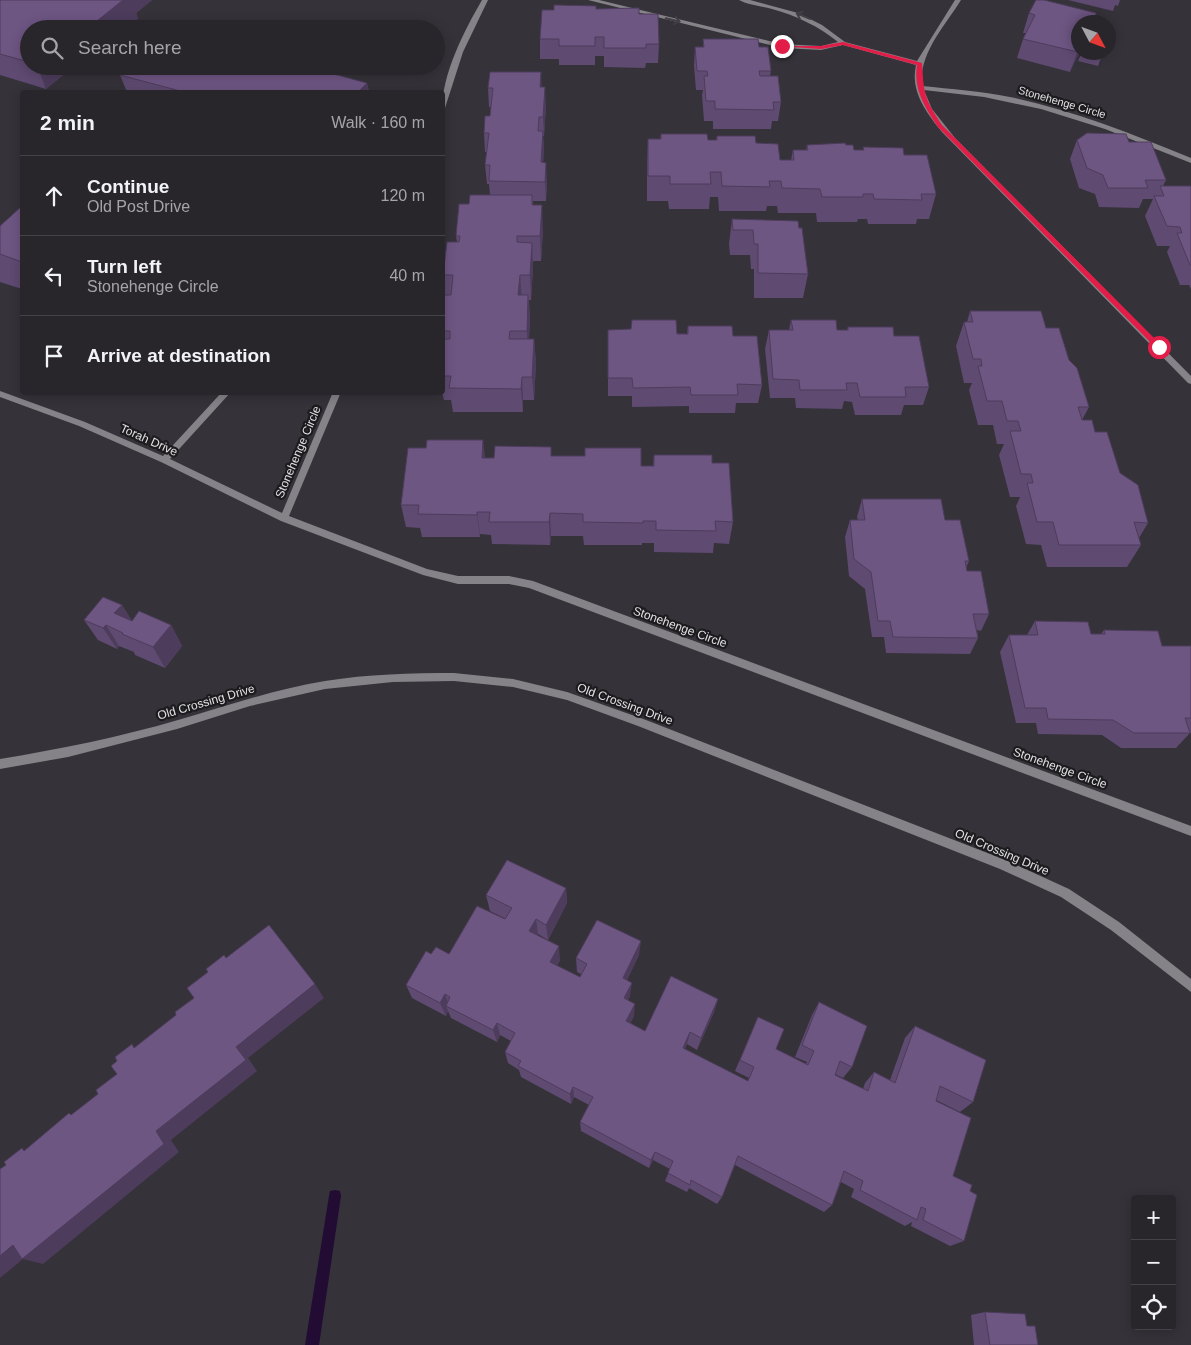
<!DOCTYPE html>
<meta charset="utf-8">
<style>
body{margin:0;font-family:Helvetica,sans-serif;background:#302e33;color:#f1f3f6}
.controls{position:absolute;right:15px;bottom:15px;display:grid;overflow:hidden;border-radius:5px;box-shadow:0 2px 12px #0003}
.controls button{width:45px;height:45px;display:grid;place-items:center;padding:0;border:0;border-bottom:1px solid #444347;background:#28262b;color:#f1f3f6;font:25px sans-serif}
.compass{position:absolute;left:1071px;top:15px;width:45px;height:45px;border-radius:50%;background:#28262b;box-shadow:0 2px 12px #0003;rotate:131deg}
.stop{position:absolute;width:15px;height:15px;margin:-11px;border:4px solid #e11d48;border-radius:50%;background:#fff}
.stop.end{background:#e11d48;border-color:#fff;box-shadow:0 1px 5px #0008}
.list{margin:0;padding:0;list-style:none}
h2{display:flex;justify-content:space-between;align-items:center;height:65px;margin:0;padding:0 20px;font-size:21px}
h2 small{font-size:16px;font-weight:400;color:#a5a5a9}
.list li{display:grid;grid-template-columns:32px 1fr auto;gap:15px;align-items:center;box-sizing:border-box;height:80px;padding:0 20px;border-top:1px solid #444347}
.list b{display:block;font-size:19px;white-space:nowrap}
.list p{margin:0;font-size:16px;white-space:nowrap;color:#a5a5a9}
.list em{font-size:16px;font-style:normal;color:#a5a5a9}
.icon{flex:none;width:28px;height:28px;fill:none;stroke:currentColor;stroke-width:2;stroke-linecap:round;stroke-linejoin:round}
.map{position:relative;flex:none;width:1191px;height:1345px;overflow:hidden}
.search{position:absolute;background:#28262b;box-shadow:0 2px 12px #0003;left:20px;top:20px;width:425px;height:55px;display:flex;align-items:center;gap:12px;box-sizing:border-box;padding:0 18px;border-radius:28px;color:#a5a5a9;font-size:19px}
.panel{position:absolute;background:#28262b;box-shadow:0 2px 12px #0003;left:20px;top:90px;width:425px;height:305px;border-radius:5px}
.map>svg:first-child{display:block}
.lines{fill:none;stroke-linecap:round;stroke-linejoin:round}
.stream{fill:#230c33;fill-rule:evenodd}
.minor{fill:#858387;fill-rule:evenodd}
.wall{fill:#5f4a71}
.shaded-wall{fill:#4d3c5c}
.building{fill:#6e5683;stroke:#4d3c5c}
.oneway{stroke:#413f43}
.route{fill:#e11d48}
.labels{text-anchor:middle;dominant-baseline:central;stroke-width:4.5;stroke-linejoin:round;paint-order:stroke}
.far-street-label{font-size:11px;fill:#e2e0e4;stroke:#1c1b1e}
.street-label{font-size:12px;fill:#e2e0e4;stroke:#1c1b1e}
</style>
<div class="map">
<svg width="1191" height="1345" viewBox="0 0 1191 1345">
<rect width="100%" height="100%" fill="#353239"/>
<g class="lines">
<polygon class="stream" points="335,1190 340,1191 341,1196 319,1345 305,1345 329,1196 330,1191"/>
<g class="minor">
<path d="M482,0H488L463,52L445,108L442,110C442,74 464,31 482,0Z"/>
<path d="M588,0H599L782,44L821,46L838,42C818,26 797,16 772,9C762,6 748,5 739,0H750L798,13L822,25L845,42L917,61L955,0H961C945,26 918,54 922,86C951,89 981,91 1010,97C1072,110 1132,134 1191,158V163L1105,129L1041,109L984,97L924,90L932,109L955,138L1191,376V384L1188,383L942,132C926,112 910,91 916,65L843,45L821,50L782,48Z"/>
<polygon points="0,391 85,422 163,456 222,392 231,392 170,459 282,513 333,392 341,392 289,516 427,569 458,576 509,576 533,581 1191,826 1191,836 529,588 509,584 458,584 423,575 281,521 161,462 79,426 0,397"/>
<path d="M454,673L513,679L567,692L646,720L1008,861L1069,889L1119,922L1191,979V992L1111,930L1061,897L1000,869L638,726L567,700L513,687L454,681L393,682L325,689L250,706L177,729L68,757L0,769V759C60,749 120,737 178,720C227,706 275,689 325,681C368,674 411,673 454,673Z"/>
</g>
</g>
<g class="wall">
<polygon points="0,0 152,0 136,13 138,19 29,29 29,66 81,66 72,73 68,71 46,89 0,75"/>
<polygon points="1068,0 1120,0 1118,6 1115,5 1113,11"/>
<polygon points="596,9 639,14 659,44 658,63 646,63 645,68 604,67 604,56 595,56 595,65 559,65 559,59 540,59 540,39"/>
<polygon points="1029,13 1096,13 1093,22 1078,22 1078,52 1070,72 1017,58 1023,39 1026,33 1023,33"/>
<polygon points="703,39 759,47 771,71 770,76 781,102 778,121 772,121 771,129 713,129 713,121 704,121 702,95 703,90 696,90 694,66 695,47 703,47"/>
<polygon points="1082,52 1102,55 1098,66 1078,61"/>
<polygon points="120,75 367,83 369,92 127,92"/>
<polygon points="542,87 546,106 544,136 543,136 544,150 543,162 547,182 546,201 533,201 533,205 543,230 541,261 533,261 533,267 531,300 529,300 530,320 529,339 534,339 536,363 534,400 523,400 523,412 453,412 451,400 444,400 442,392 442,295 445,295 443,275 457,242 456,236 469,204 490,195 489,184 487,184 485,165 487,152 485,152 484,133 490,116 491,107 489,107 488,88"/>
<polygon points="661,134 708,140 716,140 717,136 756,143 780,160 791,160 793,150 806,150 807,145 846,145 854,150 863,150 863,147 904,155 936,194 929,219 917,219 916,224 868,224 867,219 858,219 857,222 817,222 816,213 778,213 777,206 767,206 766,211 719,211 718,197 710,197 709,209 669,209 668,201 647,201 647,164 648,139 660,139"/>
<polygon points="1077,140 1129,142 1166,180 1163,186 1191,186 1191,289 1189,285 1180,285 1167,252 1170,246 1157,246 1145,216 1153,199 1143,199 1139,208 1099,207 1095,194 1079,188 1070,159"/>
<polygon points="22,206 22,289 0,282 0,226"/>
<polygon points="732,219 799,228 808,274 803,298 754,298 754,269 751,269 750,255 730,255 729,244"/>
<polygon points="970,311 1046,328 1069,360 1089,407 1082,420 1095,432 1120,473 1148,523 1139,538 1141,545 1127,567 1047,567 1041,545 1026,544 1016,506 1020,497 1010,497 999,455 1004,444 997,444 993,425 978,425 969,390 972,383 964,383 956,346 964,322 967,322"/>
<polygon points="791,320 837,330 847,330 848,327 894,336 929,387 923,405 904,405 901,415 855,415 852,402 844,401 842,409 796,408 795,398 770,398 765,349 769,330 789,330"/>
<polygon points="688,326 733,336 762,385 758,403 736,403 735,413 689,413 689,406 632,407 632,396 608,396 608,330 687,334"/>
<polygon points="426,448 485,458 552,456 641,466 653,466 654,455 712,463 733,522 729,544 714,543 713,553 654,552 654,543 642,543 642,545 584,545 583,536 551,536 550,545 492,544 491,535 480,534 480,537 422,537 420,528 406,527 401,505"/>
<polygon points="862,499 945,520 969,561 966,568 967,571 989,614 981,631 977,630 978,638 970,654 886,653 884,637 872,637 865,589 849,576 845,537 850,520 858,520 857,517"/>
<polygon points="122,605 132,621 171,625 182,646 165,668 135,655 134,652 119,646 117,649 98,640 84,620"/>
<polygon points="1035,621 1091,634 1101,634 1104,630 1162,646 1191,646 1191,733 1190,733 1176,748 1121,748 1102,735 1038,734 1036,723 1016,723 1000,652 1009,635 1027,635"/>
<polygon points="566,888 567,903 548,940 538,934 537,935 560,960 557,966 580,977 581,974 577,972 576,958 639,955 627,980 630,996 628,1000 634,1016 630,1023 645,1031 718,999 714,1012 697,1050 687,1044 685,1049 747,1081 749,1078 735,1071 758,1017 776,1049 806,1064 807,1062 795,1057 812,1015 819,1002 852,1067 843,1078 835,1074 835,1075 863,1089 865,1083 874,1072 890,1080 905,1038 915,1026 973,1102 960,1112 936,1100 953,1176 970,1191 964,1241 950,1246 911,1226 912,1222 905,1226 851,1197 854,1189 841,1182 832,1205 824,1212 735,1165 722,1197 717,1204 689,1188 687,1192 665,1181 670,1169 653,1160 649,1168 581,1131 580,1122 589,1105 574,1097 571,1104 521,1077 519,1070 508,1063 505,1052 511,1041 500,1035 497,1042 451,1018 448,1011 446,1016 412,998 406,985 431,954 449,954 505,919 506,919 490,911 486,895"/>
<polygon points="985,1312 1027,1326 1038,1345 974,1345 971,1315"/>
</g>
<g class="shaded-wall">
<polygon points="123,0 152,0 136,13 138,19 126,29 87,29"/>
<polygon points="1078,50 1078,52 1080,52 1070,72"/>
<polygon points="37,66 66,66 68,71 46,89"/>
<polygon points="70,66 81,66 72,73"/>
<polygon points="541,72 542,92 540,87"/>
<polygon points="367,83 369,92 358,92"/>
<polygon points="545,87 546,106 544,136 543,117"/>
<polygon points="543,131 544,150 542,182 541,162"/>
<polygon points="546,163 547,182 546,201 545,182"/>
<polygon points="542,205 543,230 541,261 540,236"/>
<polygon points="532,243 533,267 531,300 530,275"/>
<polygon points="520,275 522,300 518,295"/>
<polygon points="528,295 530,320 528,355 527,331"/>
<polygon points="534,339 536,363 534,400 532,377"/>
<polygon points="522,377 523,400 523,412 521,389"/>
<polygon points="483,440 486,463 482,458"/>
<polygon points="477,512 480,534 480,537 477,515"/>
<polygon points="550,513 551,536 550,545 549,522"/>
<polygon points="122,605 135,626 114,613"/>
<polygon points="106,625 119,646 117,649 103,628"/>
<polygon points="171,625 182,646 165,668 153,647"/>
<polygon points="566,888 567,903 548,940 546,925"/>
<polygon points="536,919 538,934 531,946 529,931"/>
<polygon points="641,941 639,955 622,991 623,978"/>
<polygon points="559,946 560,960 552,976 550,962"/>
<polygon points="632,983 630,996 623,1011 624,998"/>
<polygon points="315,984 324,998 248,1058 257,1071 171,1140 179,1152 43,1264 23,1259 0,1278 0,1256 156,1131 236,1047"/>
<polygon points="445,994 450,1008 446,1006 448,1011 446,1016 440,1003"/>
<polygon points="718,999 714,1012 697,1050 701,1038"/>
<polygon points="635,1004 634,1016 625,1034 626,1021"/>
<polygon points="497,1023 500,1035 497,1042 493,1030"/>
<polygon points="690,1032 687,1044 680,1059 683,1048"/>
<polygon points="573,1087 574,1097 571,1104 570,1094"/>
<polygon points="655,1152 653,1160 649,1168 651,1160"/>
</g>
<g class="building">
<polygon points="0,0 123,0 87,29 29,29 29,62 0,54"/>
<polygon points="1036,0 1044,0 1096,13 1092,22 1078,22 1078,52 1023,39 1035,15 1029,13"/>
<polygon points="554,5 596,6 596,9 639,8 639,14 658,14 659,44 646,44 646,48 604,48 604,37 595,37 595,46 559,46 559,39 540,39 542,10 554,10"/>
<polygon points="703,39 758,39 759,47 768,47 771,71 759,71 760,76 778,76 781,102 773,102 774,110 715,109 715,101 706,101 704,76 708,76 707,71 697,71 695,47 704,47"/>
<polygon points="1082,52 1093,52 1102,55 1100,59 1081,54"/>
<polygon points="130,66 304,66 367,83 358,92 184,92 120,75"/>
<polygon points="490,72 541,72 540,87 545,87 543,117 539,117 538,131 543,131 541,162 546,163 545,182 489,181 490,165 485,165 489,133 484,133 485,116 490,116 493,88 488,88"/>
<polygon points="1087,133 1126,134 1129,142 1151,142 1166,180 1145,180 1148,188 1108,188 1103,175 1087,168 1077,140"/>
<polygon points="661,134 707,134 708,140 717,140 717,136 755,136 756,143 778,144 780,160 794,160 793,150 808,150 807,145 845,143 846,145 853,145 854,150 864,150 863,147 903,148 904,155 927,155 936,194 921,194 922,200 874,199 873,194 863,194 863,197 822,197 820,189 782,188 781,181 769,181 770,187 722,186 721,172 710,172 711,184 670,184 670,176 648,176 648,139 661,139"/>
<polygon points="1160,186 1191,186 1191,265 1190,265 1177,233 1182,233 1180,227 1167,226 1154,196 1164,196"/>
<polygon points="470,195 532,195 532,205 542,205 540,236 517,236 517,242 532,243 530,275 520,275 518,295 528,295 527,331 510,331 509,339 534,339 532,377 522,377 521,389 449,388 451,376 442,376 442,353 444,339 450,339 450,331 442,331 442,295 451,295 453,275 443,275 447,242 459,242 460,236 456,236 459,204 469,204"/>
<polygon points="22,206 22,262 0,254 0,226"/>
<polygon points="732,219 798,221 799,228 802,228 808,274 758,273 758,244 754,244 753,230 733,230"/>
<polygon points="970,311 1041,311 1046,328 1059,328 1069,360 1077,368 1089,407 1078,407 1082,420 1092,420 1095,432 1107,432 1120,473 1138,485 1148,523 1134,522 1141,545 1059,545 1053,522 1037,522 1027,483 1033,483 1031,474 1021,474 1010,431 1021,431 1018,421 1007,421 1002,401 987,401 978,366 982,366 981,359 973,359 964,322 973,322"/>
<polygon points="632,320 676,320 677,334 688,334 688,326 732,326 733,336 757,336 762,385 737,384 738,395 691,395 690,387 633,388 632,378 608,378 608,330 631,329"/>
<polygon points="791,320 836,320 837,330 848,330 848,327 893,327 894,336 919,336 929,387 905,387 906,397 860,397 857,383 846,383 847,390 800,390 799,380 773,379 769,330 793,330"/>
<polygon points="427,440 483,440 482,458 494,458 495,446 551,447 551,456 585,456 585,448 641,448 641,466 654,466 654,455 712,455 712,463 729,463 733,522 715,521 716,531 656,530 656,521 643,521 643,523 583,522 583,514 550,513 549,522 489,522 490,512 477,512 477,515 418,514 419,505 401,505 408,448 426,448"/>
<polygon points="862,499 941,499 945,520 960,520 969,561 965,561 967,571 981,571 989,614 973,614 978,638 893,637 890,621 878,621 871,572 854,559 850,520 865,520"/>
<polygon points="103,597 122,605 114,613 132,621 139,611 171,625 153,647 122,634 123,633 106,625 103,628 84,620"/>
<polygon points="1035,621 1088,622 1091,634 1105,634 1104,630 1158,631 1162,646 1191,646 1191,718 1185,718 1190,733 1134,733 1113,720 1048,719 1046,708 1025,708 1009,635 1038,635"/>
<polygon points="507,860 566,888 546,925 536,919 529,931 559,946 550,962 580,977 587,964 576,958 597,920 641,941 623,978 632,983 624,998 635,1004 626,1021 645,1031 671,976 718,999 701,1038 690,1032 683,1048 748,1081 754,1067 740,1060 758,1017 784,1029 776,1049 808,1065 814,1051 802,1045 819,1002 867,1026 852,1067 840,1061 835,1075 868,1091 874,1072 895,1083 915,1026 986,1060 973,1102 940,1086 936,1101 971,1118 953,1176 972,1185 970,1191 977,1195 964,1241 923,1220 926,1209 921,1207 917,1220 860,1190 863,1181 844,1171 832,1205 738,1156 722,1197 691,1180 690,1185 668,1173 673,1161 655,1152 651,1160 580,1122 593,1097 573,1087 570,1094 518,1066 521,1061 505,1052 515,1033 497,1023 493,1030 446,1006 450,997 445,994 440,1003 406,985 426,951 431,954 436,947 449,954 477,906 505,919 512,908 486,895"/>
<polygon points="269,925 315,984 236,1047 246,1060 156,1131 164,1144 22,1259 13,1245 0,1256 0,1169 6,1165 4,1162 22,1148 24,1151 69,1113 71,1115 98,1094 96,1090 117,1074 111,1066 117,1061 115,1057 132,1044 134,1048 176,1015 175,1012 194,998 187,988 208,972 206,969 224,955 226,958"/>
<polygon points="985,1312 1025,1314 1027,1326 1035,1326 1038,1345 990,1345"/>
</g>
<defs><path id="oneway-shaft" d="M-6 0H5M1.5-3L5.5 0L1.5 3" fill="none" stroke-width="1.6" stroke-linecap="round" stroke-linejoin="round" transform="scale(1.25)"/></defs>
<g class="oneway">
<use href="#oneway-shaft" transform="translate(803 16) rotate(-157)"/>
<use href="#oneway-shaft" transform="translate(673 20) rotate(14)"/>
</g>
<path class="route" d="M843,42L922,63C924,94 924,98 942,125L1161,345V348H1156L938,127C925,108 913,89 917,65L843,45L821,49L779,46H821Z"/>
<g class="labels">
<g class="far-street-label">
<text transform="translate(1062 102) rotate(16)">Stonehenge Circle</text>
</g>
<g class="street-label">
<text transform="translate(149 440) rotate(24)">Torah Drive</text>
<text transform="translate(298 452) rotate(-67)">Stonehenge Circle</text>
<text transform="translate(680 627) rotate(20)">Stonehenge Circle</text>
<text transform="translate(206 702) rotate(-16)">Old Crossing Drive</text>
<text transform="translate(625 704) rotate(20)">Old Crossing Drive</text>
<text transform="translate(1060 768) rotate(20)">Stonehenge Circle</text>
<text transform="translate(1002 852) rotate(23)">Old Crossing Drive</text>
</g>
</g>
</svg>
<div class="controls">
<button>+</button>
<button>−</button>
<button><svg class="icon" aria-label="locate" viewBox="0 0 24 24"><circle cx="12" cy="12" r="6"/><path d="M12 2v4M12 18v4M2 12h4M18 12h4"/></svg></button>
</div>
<svg class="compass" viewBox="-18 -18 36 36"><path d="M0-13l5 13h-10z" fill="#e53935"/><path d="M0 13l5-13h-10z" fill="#a5a5a9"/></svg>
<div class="stop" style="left:1159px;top:347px"></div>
<div class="stop end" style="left:782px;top:46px"></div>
<div class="search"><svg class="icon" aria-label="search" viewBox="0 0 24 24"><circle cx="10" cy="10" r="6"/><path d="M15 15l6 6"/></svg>Search here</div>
<section class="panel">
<h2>2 min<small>Walk · 160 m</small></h2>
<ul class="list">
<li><svg class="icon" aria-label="ahead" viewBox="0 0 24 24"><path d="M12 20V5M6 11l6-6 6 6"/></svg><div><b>Continue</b><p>Old Post Drive</p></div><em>120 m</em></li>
<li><svg class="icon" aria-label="left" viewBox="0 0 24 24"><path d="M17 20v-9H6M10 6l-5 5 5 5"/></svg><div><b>Turn left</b><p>Stonehenge Circle</p></div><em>40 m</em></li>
<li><svg class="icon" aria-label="arrive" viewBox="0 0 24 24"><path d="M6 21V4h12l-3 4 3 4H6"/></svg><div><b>Arrive at destination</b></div></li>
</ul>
</section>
</div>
